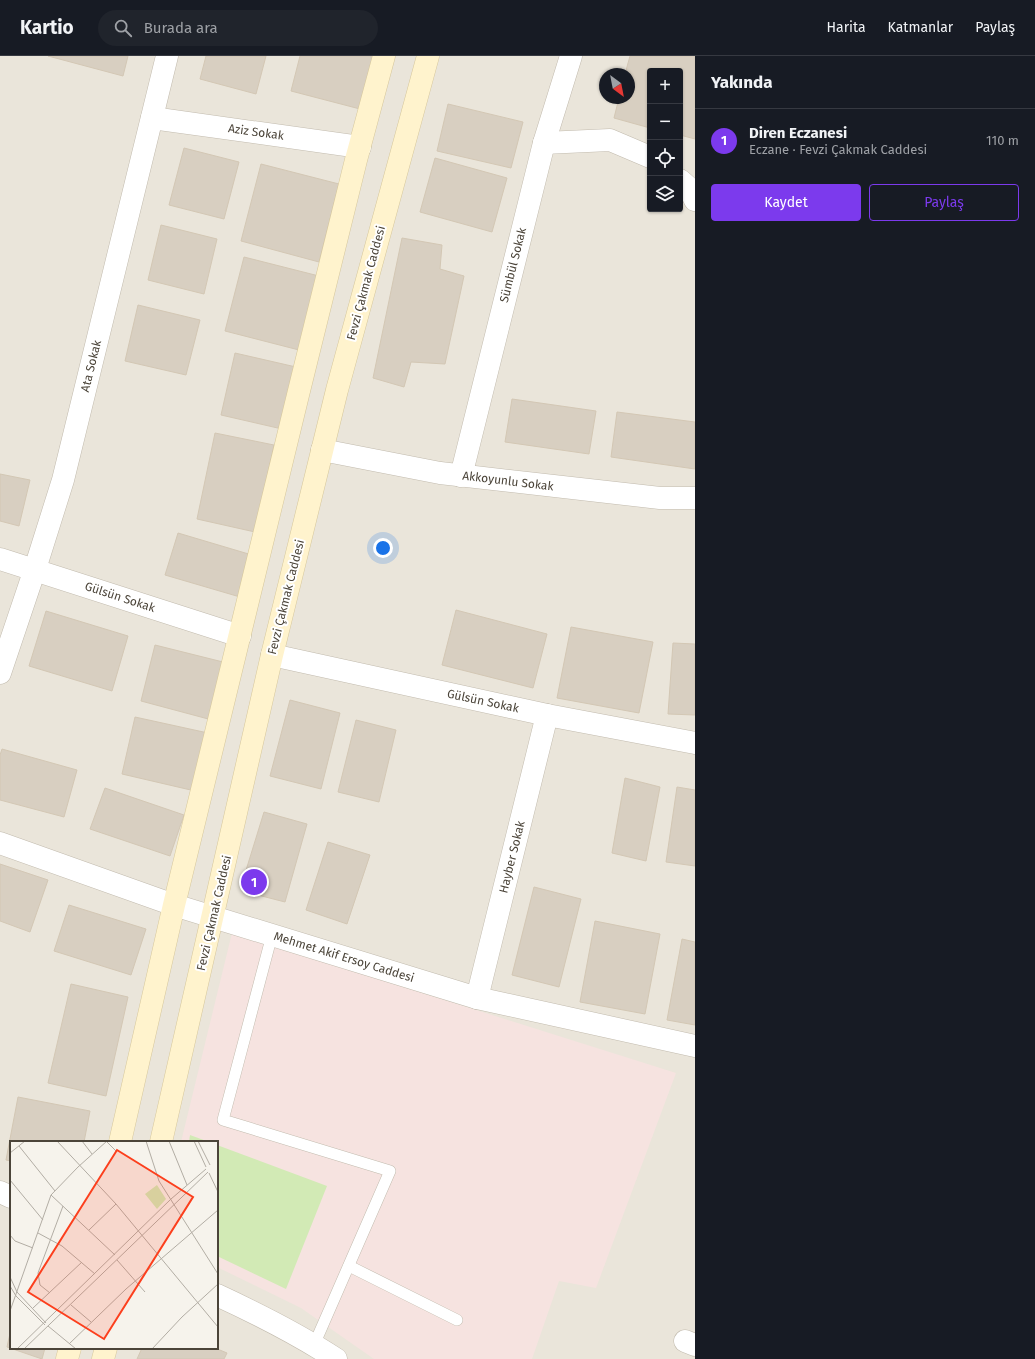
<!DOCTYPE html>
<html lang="tr">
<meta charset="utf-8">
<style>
body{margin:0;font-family:"Fira Sans",sans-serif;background:#20242c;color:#f1f3f6}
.controls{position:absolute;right:12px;top:12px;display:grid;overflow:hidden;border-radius:4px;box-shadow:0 1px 3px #0004}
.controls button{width:36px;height:36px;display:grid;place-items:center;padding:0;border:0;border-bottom:1px solid #363941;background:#171b24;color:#f1f3f6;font:20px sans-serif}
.compass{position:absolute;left:599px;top:12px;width:36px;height:36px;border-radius:50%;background:#171b24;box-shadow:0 1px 3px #0004;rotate:148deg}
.you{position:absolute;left:383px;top:492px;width:14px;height:14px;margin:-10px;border:3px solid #fff;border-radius:50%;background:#1a73e8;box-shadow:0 0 0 6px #1a73e833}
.badge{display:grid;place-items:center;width:26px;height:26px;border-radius:50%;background:#7c3aed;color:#fff;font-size:13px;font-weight:700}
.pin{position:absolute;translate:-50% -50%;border:2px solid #fff;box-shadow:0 1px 4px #0006}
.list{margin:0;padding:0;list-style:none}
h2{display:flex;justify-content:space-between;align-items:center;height:52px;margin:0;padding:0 16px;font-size:17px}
h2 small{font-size:13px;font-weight:400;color:#9ea1a6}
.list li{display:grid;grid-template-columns:26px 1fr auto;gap:12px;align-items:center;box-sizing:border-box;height:64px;padding:0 16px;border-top:1px solid #363941}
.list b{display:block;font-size:15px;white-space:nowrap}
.list p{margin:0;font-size:13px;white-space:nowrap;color:#9ea1a6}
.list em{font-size:13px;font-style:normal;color:#9ea1a6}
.actions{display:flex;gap:8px;padding:12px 16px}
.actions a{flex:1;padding:9px 0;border:1px solid #7c3aed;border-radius:4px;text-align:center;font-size:14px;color:#7c3aed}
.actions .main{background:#7c3aed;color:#fff}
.icon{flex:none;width:22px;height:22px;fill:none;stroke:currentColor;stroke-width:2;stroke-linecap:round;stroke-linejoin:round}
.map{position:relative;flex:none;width:695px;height:1303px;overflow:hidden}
header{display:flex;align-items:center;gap:24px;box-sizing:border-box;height:56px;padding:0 20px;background:#171b24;border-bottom:1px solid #363941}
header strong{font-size:19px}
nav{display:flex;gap:22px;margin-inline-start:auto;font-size:14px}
.search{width:280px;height:36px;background:#20242c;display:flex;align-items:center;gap:10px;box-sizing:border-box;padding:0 14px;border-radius:22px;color:#9ea1a6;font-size:15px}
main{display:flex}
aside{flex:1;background:#171b24}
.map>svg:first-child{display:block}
.residential{fill:#eae5da;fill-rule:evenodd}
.medical{fill:#f6e3e0}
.green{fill:#d2eab5}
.building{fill:#d8cfc1;stroke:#d3c7b4}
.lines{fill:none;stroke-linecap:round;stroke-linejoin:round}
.service-casing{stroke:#c2bbae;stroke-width:12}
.minor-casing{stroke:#c2bbae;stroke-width:23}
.tertiary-casing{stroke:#c2bbae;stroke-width:23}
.secondary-casing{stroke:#d6c79b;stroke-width:23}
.service{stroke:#fff;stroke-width:11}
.minor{stroke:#fff;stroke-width:22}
.tertiary{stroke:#fff;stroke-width:22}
.secondary{stroke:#fff3cd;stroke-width:22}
.labels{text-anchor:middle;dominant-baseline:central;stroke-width:4;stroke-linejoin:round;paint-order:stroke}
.street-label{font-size:12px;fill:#4b4439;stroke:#fff}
.inset-road{fill:none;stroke:#b2ada4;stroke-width:1}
.view{fill:#fc3f1d;fill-opacity:0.15;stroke:#fc3f1d;stroke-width:2}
.inset-edge{fill:none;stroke:#4b4439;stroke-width:2}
</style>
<header>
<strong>Kartio</strong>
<div class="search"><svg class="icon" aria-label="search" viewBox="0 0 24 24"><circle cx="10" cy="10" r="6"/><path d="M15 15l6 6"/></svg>Burada ara</div>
<nav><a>Harita</a><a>Katmanlar</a><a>Paylaş</a></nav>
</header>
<main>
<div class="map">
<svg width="695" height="1303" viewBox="0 0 695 1303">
<rect width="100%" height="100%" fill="#f6f3ec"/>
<path class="residential" d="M0,0H695V1303H0ZM650,15H680V153H650ZM605,18H629V42H605ZM11,1086H217V1292H11Z"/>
<polygon class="medical" points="232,877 676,1017 596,1232 559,1225 532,1303 374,1303 301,1252 217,1211 217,1086 181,1086"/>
<g class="green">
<polygon points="190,1079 209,1086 189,1086"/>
<polygon points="217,1089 327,1130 286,1233 217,1200"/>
</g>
<g class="building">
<polygon points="48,0 128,0 123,20"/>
<polygon points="206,0 266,0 256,38 200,23"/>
<polygon points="300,0 374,0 360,53 291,35"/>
<polygon points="630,0 695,0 695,83 680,79 680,15 650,15 650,72 614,62 619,42 629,42 629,18 625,18"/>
<polygon points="448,48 523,66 511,112 437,95"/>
<polygon points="184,92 239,106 224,163 169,149"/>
<polygon points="435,102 507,122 492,176 420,156"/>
<polygon points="261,108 339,128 319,206 241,185"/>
<polygon points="161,169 217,183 204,238 148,224"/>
<polygon points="402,182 442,189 440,213 464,220 445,308 411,306 404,331 373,322"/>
<polygon points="244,201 319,220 299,294 225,275"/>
<polygon points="138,249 200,264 186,319 125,305"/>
<polygon points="235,297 296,311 282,373 221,359"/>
<polygon points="512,343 596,355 589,398 505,386"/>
<polygon points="617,356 695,366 695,413 611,401"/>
<polygon points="215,377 274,389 255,476 197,463"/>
<polygon points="0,418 30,424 19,470 0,465"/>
<polygon points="178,477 252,499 240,541 165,519"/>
<polygon points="456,554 547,578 533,632 442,609"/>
<polygon points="46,555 128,580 112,635 29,610"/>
<polygon points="571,571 653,586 639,657 557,642"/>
<polygon points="673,587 695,588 695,659 668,658"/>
<polygon points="155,589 227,607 212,664 141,645"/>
<polygon points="290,644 340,657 321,733 270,720"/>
<polygon points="135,661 208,677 195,735 122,718"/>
<polygon points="356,664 396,674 379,746 338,736"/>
<polygon points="2,693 77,714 64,761 0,744 0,699"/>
<polygon points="625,722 660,731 646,805 612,797"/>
<polygon points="677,731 695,734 695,810 666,806"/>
<polygon points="105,732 184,759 170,800 90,773"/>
<polygon points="264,756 307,768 285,846 250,837 243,824"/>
<polygon points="328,786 370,799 347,868 306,854"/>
<polygon points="0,808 48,824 30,876 0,865"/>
<polygon points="534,831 581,843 559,931 512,919"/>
<polygon points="69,849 146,873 131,919 54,895"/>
<polygon points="595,865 660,878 645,958 580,946"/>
<polygon points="682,883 695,886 695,969 667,964"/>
<polygon points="71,928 128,941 106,1040 48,1027"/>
<polygon points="18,1041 90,1055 84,1086 11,1086 11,1105 6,1104"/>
<polygon points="11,1273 11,1292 45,1292 42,1303 7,1291"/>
<polygon points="142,1292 215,1292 227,1297 224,1303 137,1303"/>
</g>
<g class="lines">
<defs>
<g id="service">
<polyline points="272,879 223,1064 390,1115 314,1289"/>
<polyline points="349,1210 457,1264"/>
</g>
<g id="minor">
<polyline points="152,62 360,91"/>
<polyline points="544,87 610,84 650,101"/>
<polyline points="680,124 689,132 695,144"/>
<polyline points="322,394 440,417 660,442 695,442"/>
<polyline points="461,420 544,87 571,0"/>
<polyline points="0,503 240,580"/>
<polyline points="272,599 547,659 695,687"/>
<polyline points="0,617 35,513 63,424 167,0"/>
<polyline points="477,942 547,659"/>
<polyline points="685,1285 695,1289"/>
</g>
<g id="tertiary">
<polyline points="0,787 174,849 477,942 695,990"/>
<polyline points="0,1136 11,1141"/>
<path d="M217,1239C258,1258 298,1278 336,1303"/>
</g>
<g id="secondary">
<polyline points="120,1086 174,849 298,339 356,104 384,0"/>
<polyline points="161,1086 272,599 337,334 428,0"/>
<polyline points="67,1303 70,1292"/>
<polyline points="103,1303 106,1292"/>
</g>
</defs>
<use href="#service" class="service-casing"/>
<use href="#minor" class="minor-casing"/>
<use href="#tertiary" class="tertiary-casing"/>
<use href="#secondary" class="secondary-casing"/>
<use href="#service" class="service"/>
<use href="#minor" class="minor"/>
<use href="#tertiary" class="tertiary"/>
<use href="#secondary" class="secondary"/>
</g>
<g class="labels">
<g class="street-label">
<text transform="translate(256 76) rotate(8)">Aziz Sokak</text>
<text transform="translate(513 209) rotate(-76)">Sümbül Sokak</text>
<text transform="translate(366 227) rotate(-75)">Fevzi Çakmak Caddesi</text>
<text transform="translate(91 310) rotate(-76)">Ata Sokak</text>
<text transform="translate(508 425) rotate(7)">Akkoyunlu Sokak</text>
<text transform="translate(120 541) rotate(18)">Gülsün Sokak</text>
<text transform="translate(286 541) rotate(-76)">Fevzi Çakmak Caddesi</text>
<text transform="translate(483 645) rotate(12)">Gülsün Sokak</text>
<text transform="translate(512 801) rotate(-76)">Hayber Sokak</text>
<text transform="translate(214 857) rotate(-77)">Fevzi Çakmak Caddesi</text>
<text transform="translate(344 901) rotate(17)">Mehmet Akif Ersoy Caddesi</text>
</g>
</g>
<g transform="translate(10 1085)">
<rect width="208" height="208" fill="#f6f3ec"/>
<path d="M147,44L156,58L147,68L135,53Z" fill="#d2eab5"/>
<path class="inset-road" d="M47,0L106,63L208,186M72,0L82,13M136,0L149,40L208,133M159,0L177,44M184,0L196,26M188,0L200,24M97,1L107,11M9,5L45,50M0,12L15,0M199,32L208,51M0,39L33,79M41,54L105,114M79,89L106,63M28,92L52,105L85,133M0,94L5,100L23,107M107,119L135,151M0,136L7,151L36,182M0,145L6,155L35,184M40,152L30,144L28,132L53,65M61,164L81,181M23,167L72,121M0,170L41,54L68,26L97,0M38,185L66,208M59,203L116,148L208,69M7,208L161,58L196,28M14,208L198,31M142,208L172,176L208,143"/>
<path class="view" d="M107,9L183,56L94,198L18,151Z"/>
<rect width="208" height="208" class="inset-edge"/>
</g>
</svg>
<div class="controls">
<button>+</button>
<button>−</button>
<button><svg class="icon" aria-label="locate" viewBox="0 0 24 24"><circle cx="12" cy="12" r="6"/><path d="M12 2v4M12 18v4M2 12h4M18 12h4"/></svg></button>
<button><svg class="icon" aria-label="layers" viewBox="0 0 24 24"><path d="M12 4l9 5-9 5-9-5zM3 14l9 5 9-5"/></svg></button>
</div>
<svg class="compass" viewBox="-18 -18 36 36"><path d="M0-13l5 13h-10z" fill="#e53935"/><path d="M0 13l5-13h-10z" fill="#9ea1a6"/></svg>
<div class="you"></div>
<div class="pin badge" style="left:254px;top:826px">1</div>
</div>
<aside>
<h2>Yakında<small></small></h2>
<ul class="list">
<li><span class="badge">1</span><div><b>Diren Eczanesi</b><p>Eczane · Fevzi Çakmak Caddesi</p></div><em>110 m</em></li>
</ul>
<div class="actions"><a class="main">Kaydet</a><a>Paylaş</a></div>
</aside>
</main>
